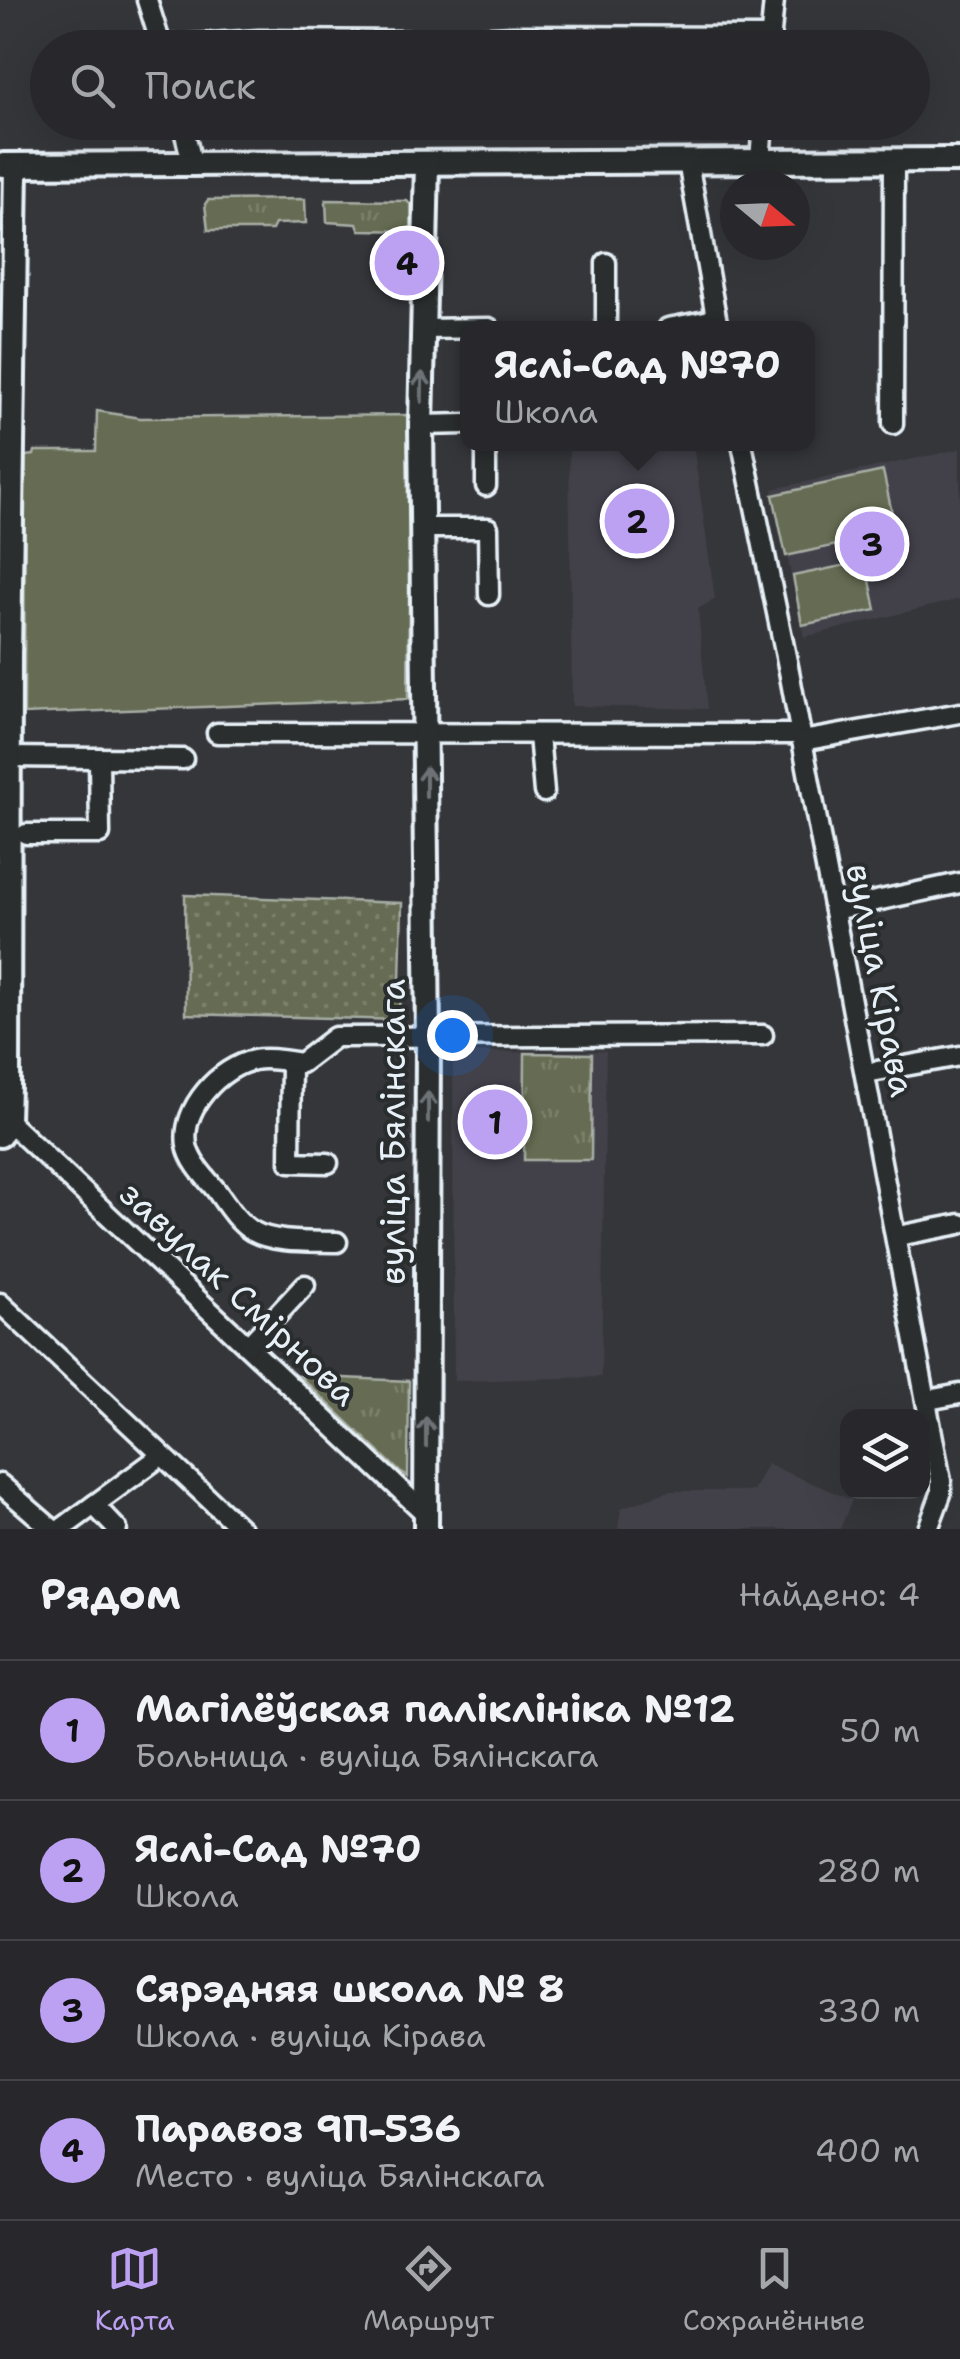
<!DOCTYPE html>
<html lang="ru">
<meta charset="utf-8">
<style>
body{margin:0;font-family:"Shantell Sans",sans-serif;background:#343438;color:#f1f3f6}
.controls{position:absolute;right:30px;bottom:30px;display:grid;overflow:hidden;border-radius:20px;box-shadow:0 10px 40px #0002}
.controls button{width:90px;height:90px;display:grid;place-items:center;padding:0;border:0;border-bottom:2px solid #444448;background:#28282c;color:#f1f3f6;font:50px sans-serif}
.compass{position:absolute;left:720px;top:170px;width:90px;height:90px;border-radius:50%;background:#28282c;box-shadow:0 10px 40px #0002;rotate:109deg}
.you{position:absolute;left:452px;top:1035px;width:35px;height:35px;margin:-25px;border:8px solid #fff;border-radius:50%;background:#1a73e8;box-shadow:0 0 0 15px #1a73e833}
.badge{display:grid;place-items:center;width:65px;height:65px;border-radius:50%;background:#bca0f2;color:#111;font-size:32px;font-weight:700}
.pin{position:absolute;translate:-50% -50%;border:5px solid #fff;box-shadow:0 2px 10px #0006}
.popup{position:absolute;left:460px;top:321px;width:355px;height:130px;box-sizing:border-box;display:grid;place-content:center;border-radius:20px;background:#28282c;filter:drop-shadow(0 2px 8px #0005);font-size:32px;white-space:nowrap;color:#a5a6a9}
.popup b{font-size:38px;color:#f1f3f6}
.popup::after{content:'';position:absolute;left:50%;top:100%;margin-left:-20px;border:20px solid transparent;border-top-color:#28282c}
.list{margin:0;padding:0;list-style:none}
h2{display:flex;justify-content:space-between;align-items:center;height:130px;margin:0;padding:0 40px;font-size:42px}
h2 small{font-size:32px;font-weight:400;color:#a5a6a9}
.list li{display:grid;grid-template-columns:65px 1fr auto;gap:30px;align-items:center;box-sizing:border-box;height:140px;padding:0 40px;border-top:2px solid #444448}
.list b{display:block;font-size:38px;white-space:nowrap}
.list p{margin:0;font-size:32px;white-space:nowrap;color:#a5a6a9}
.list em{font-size:32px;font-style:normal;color:#a5a6a9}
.icon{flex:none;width:55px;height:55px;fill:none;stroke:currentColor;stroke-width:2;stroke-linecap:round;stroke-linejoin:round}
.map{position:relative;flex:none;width:960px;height:1529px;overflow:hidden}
.search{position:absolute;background:#28282c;box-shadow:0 10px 40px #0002;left:30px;right:30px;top:30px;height:110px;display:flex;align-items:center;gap:25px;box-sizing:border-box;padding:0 35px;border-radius:55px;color:#a5a6a9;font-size:38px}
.sheet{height:690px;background:#28282c}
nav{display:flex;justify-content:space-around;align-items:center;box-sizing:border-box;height:140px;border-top:2px solid #444448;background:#28282c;font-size:28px;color:#a5a6a9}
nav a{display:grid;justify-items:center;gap:5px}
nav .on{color:#bca0f2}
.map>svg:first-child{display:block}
.built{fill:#424149}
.grass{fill:url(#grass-tufts);stroke:#a7aea5;stroke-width:2.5}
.park{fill:url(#park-dots);stroke:#a7aea5;stroke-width:2.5}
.pitch{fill:#666c52;stroke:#a7aea5;stroke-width:2.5}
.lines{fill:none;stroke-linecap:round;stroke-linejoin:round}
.minor-casing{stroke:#e8f1f8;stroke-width:25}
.major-casing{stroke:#e8f1f8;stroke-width:30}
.minor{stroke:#2a2d2e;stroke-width:18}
.major{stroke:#2a2d2e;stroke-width:22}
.oneway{stroke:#6c7275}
.labels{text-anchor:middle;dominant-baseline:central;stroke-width:8;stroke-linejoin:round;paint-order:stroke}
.street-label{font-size:35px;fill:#e8f1f8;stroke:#2a2d2e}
</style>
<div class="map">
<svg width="960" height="1529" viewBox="0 0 960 1529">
<defs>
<pattern id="grass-tufts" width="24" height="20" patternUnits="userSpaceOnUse" patternTransform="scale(2.5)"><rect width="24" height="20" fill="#666c52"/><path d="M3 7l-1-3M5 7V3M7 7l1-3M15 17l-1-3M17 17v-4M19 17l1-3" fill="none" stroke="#7c816c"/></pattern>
<pattern id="park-dots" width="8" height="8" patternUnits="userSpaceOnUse" patternTransform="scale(2.5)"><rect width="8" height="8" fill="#666c52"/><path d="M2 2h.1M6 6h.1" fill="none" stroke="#7c816c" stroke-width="1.8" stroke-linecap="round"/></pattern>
</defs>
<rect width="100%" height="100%" fill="#35363a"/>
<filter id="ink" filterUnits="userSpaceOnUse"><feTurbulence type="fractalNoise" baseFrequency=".01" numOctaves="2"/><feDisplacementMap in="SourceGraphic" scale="20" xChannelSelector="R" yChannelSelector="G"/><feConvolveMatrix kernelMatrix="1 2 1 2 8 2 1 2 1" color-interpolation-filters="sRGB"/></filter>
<g filter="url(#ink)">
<g class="built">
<polygon points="569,444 693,444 715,599 698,609 707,709 572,706"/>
<polygon points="960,449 960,599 804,637 773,489"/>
<polygon points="606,1051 601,1377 454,1381 453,1053"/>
<polygon points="767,1464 852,1500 840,1529 618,1529 621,1508 669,1491 753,1491"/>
</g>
<g class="grass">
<polygon points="305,199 306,223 275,224 272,230 208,230 205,204 208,200"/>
<polygon points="326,200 407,201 411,205 412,231 360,230 357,224 327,222"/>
<polygon points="525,1053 592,1054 591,1160 524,1160"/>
<polygon points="299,1376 409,1381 408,1477 400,1472"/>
</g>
<polygon class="park" points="185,895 402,903 399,1020 186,1014"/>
<g class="pitch">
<polygon points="97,411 140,418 411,415 408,699 24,714 25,456 34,455 35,451 96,451"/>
<polygon points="883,471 896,532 786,556 773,495"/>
<polygon points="866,561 876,610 802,625 793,576"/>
</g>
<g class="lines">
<defs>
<g id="minor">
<polyline points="147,0 162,48"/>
<polyline points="770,44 774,0"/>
<polyline points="73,46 73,48"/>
<polyline points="162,46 259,40 413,41 513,36 771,37"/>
<polyline points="182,122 193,166"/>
<polyline points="760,161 763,122"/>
<polyline points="688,162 718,328"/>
<polyline points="606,263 606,328"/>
<polyline points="668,328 716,319"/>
<polyline points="424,329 489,328"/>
<polyline points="893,424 894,160"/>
<polyline points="421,425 467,424"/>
<polyline points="742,444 789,671 941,1481 941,1494 928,1529"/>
<polyline points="486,486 486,444"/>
<polyline points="423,528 488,528 489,595"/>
<polyline points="217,733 801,734"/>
<polyline points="539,735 544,792"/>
<polyline points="802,741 960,713"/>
<polyline points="9,757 183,759"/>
<polyline points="26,834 100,834 99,758"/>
<polyline points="834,910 960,883"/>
<polyline points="291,1062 290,1162 328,1163"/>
<polyline points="866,1073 960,1056"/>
<polyline points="7,1120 426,1514"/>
<polyline points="898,1236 960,1224"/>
<path d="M337,1242C310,1241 276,1244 252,1231C237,1222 226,1204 216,1190C205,1177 190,1162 187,1145C181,1108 220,1067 254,1060C268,1057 287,1061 301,1063L335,1037L763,1035"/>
<polyline points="0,1303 241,1529"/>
<polyline points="248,1346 305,1285"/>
<polyline points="928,1400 960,1394"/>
<polyline points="0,1484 52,1529"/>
<polyline points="94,1505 117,1529"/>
<polyline points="61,1529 161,1456"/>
</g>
<g id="major">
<polyline points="4,165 960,160"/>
<polyline points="0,1135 7,1120 8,1086 9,657 16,165"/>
<polyline points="426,1529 428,1038 421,425 427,163"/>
</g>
</defs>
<use href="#minor" class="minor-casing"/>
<use href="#major" class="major-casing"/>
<use href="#minor" class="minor"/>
<use href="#major" class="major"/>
</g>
<defs><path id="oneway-shaft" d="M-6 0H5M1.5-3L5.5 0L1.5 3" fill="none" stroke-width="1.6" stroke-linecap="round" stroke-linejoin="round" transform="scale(2.5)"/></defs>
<g class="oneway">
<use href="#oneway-shaft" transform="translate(422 387) rotate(-89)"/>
<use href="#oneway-shaft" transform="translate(426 782) rotate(-90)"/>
<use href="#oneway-shaft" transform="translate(428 1107) rotate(-90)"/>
<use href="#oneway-shaft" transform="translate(426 1432) rotate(-90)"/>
</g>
</g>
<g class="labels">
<g class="street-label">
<text transform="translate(881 980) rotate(79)">вуліца Кірава</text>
<text transform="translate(392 1132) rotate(-90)">вуліца Бялінскага</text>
<text transform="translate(239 1293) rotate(43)">завулак Смірнова</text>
</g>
</g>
</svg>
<div class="controls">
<button><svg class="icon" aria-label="layers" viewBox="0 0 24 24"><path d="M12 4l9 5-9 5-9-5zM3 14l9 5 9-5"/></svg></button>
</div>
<svg class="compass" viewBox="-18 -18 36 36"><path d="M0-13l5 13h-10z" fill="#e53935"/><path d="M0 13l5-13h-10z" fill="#a5a6a9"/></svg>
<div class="you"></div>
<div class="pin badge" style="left:495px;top:1122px">1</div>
<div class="pin badge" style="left:637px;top:521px">2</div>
<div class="popup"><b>Яслі-Сад №70</b>Школа</div>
<div class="pin badge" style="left:872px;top:544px">3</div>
<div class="pin badge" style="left:407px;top:263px">4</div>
<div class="search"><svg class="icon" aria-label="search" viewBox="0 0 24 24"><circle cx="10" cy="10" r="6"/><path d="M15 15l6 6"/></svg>Поиск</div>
</div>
<section class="sheet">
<h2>Рядом<small>Найдено: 4</small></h2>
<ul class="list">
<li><span class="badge">1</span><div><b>Магілёўская паліклініка №12</b><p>Больница · вуліца Бялінскага</p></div><em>50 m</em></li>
<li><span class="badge">2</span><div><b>Яслі-Сад №70</b><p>Школа</p></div><em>280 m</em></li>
<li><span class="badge">3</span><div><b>Сярэдняя школа № 8</b><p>Школа · вуліца Кірава</p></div><em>330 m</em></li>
<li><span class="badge">4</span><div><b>Паравоз 9П-536</b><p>Место · вуліца Бялінскага</p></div><em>400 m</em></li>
</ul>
</section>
<nav>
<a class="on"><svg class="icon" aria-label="map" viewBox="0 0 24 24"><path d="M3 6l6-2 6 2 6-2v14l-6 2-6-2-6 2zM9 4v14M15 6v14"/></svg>Карта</a>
<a><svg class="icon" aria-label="directions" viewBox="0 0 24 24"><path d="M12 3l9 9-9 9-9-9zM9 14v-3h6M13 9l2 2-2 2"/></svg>Маршрут</a>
<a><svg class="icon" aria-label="saved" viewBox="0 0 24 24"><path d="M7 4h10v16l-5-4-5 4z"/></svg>Сохранённые</a>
</nav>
